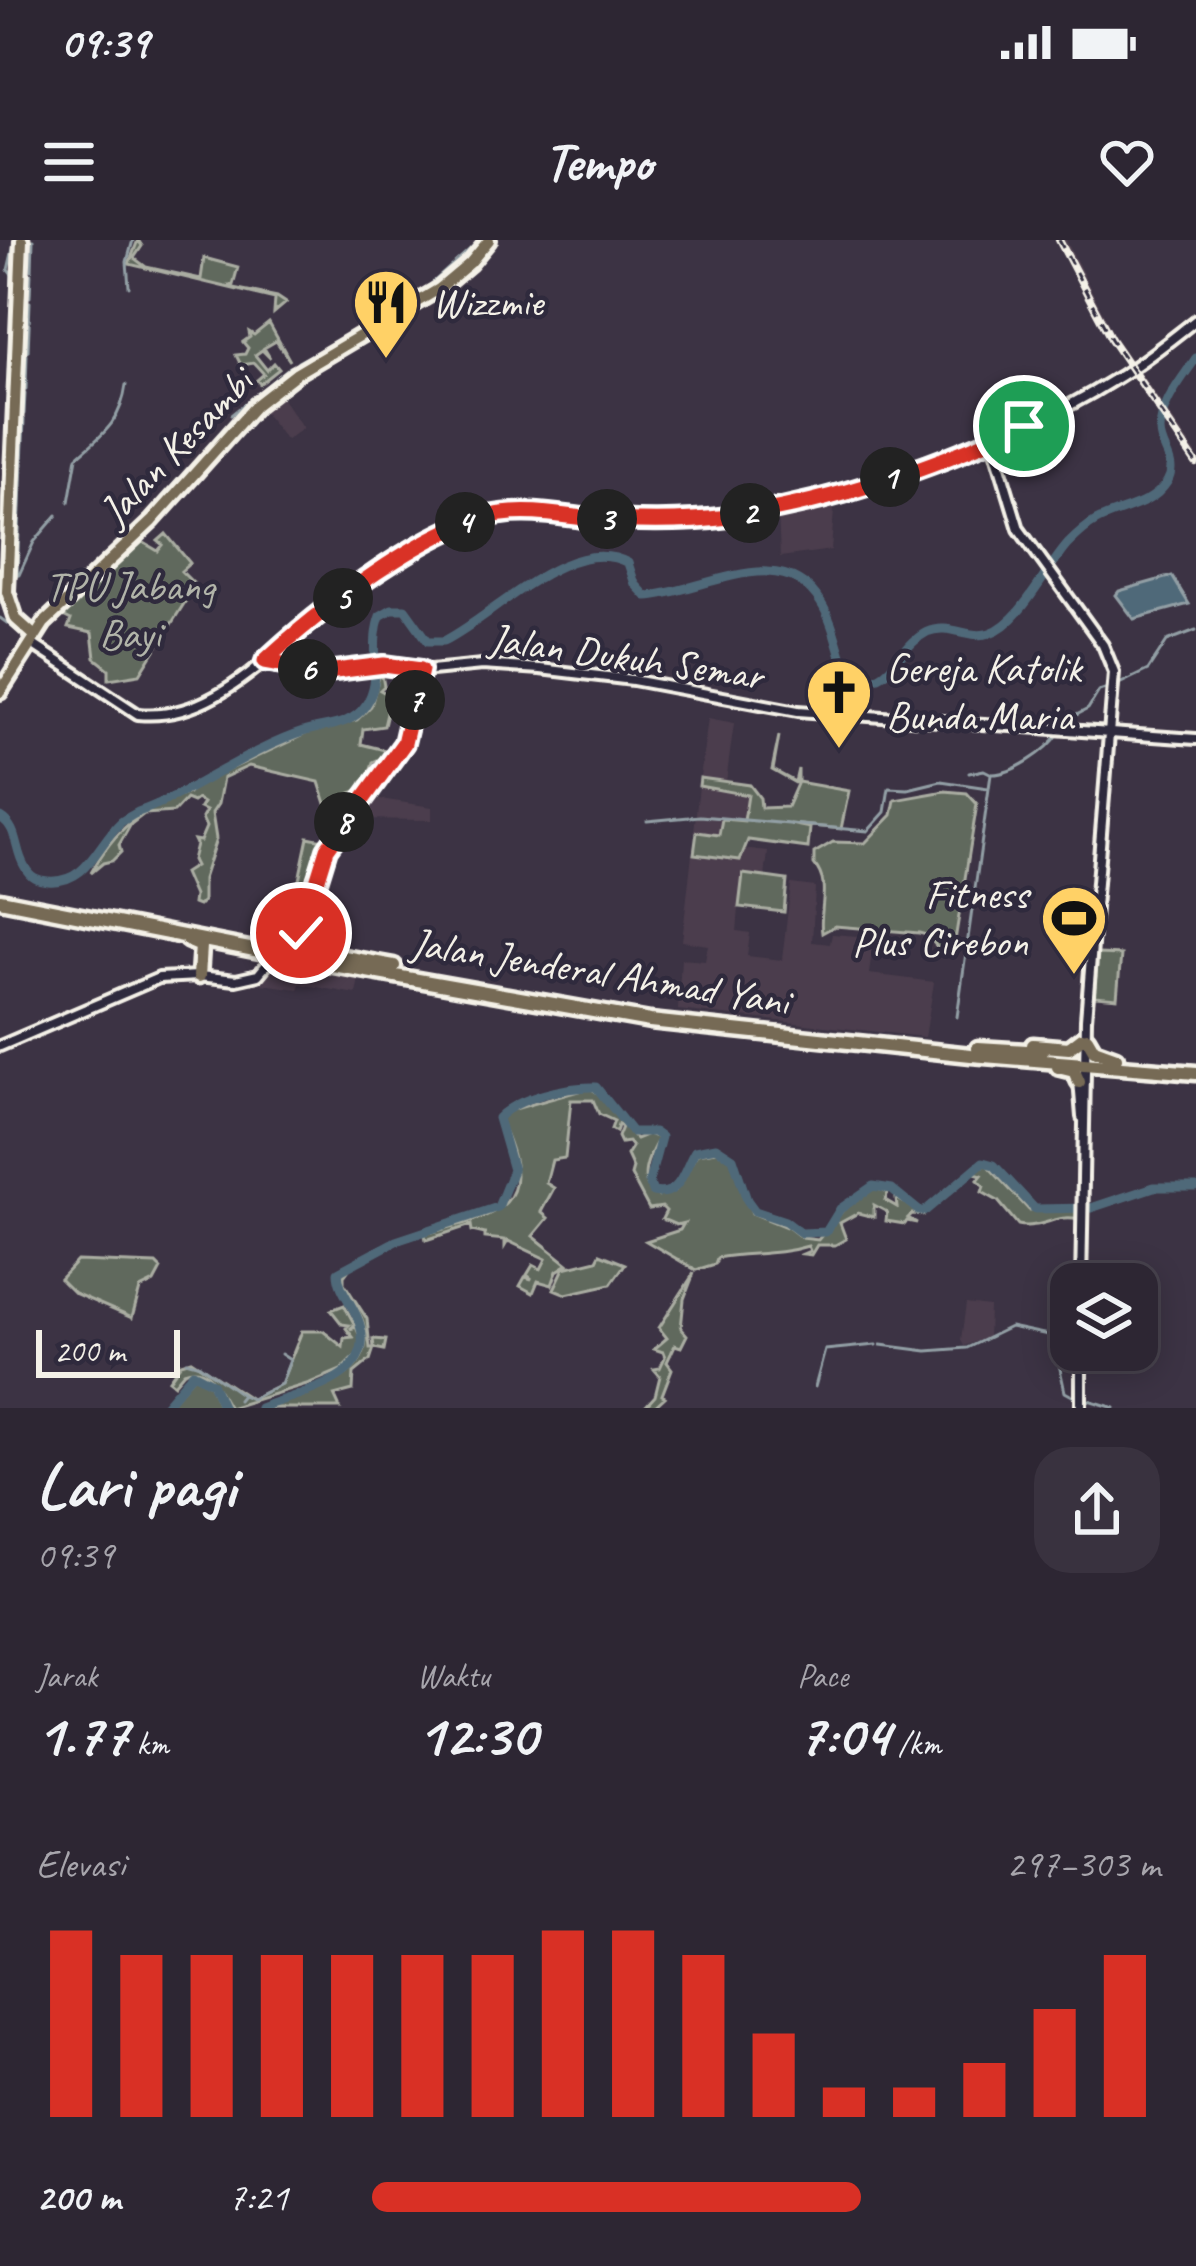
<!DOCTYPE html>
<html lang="id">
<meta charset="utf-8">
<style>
body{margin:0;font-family:Caveat,sans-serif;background:#39323f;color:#f1f3f6;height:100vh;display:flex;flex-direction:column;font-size:45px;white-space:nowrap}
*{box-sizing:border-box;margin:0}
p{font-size:39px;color:#a7a5ac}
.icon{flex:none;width:66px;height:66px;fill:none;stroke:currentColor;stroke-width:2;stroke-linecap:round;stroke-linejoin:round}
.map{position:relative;height:1168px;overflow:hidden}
.side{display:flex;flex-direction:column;background:#2d2633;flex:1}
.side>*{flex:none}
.fabs{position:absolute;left:1050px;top:1023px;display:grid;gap:24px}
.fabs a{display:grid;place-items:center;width:108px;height:108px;border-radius:24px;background:#2d2633;box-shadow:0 6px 30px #0003,0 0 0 3px #48434e;font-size:60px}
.scale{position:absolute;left:36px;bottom:30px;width:144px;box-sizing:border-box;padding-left:12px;border:6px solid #f4f1e8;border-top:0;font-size:33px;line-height:42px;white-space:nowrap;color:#f4f1e8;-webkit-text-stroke:9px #2f2a3d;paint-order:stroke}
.pin{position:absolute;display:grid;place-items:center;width:102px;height:102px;color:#fff;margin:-51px;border:6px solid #fff;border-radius:50%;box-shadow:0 3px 12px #0007}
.km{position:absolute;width:60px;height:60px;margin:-30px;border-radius:50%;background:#222;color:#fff;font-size:33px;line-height:60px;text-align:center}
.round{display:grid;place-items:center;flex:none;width:126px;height:126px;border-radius:36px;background:#39323f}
.headline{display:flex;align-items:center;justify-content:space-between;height:204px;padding:0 36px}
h1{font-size:66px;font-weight:700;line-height:90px}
.figures{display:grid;grid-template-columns:repeat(3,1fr);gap:18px;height:204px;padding:12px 36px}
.figures div{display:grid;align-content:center}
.figures b{font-size:60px;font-weight:700}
.figures small{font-size:33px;font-weight:400}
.figures p{font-size:33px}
.chart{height:336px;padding:24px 36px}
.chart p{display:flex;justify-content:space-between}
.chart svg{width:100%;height:216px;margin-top:12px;stroke:#d93025;stroke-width:6}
ul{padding:0 36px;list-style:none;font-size:39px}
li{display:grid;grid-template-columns:192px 144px 1fr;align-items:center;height:90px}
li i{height:30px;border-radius:15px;background:#d93025}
.status{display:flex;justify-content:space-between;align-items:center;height:84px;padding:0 60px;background:#2d2633;direction:ltr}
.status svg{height:33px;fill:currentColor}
header{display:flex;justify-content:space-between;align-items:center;height:156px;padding:0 36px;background:#2d2633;font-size:54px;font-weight:700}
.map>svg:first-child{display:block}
.built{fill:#4c3e4d}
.green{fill:#60695d;stroke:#aaada2;stroke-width:3}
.water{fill:#506979;stroke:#929fa5;stroke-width:3}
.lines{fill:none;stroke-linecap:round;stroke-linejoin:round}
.stream{stroke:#929fa5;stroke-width:3}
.river{stroke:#506979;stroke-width:9}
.minor-casing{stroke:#f4f1e8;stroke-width:16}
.major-casing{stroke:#f4f1e8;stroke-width:20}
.highway-casing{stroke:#f4f1e8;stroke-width:21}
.minor{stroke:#2f2a3d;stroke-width:8}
.major{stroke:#766a54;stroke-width:10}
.highway{stroke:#766a54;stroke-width:12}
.rail-casing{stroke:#f4f1e8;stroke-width:8}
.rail{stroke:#2f2a3d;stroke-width:3;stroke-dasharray:9;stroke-linecap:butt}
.route-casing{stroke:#fff;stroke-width:24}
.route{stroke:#d93025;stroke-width:15}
.labels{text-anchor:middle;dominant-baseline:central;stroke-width:9;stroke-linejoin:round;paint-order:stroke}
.poi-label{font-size:42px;fill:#f4f1e8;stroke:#2f2a3d;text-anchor:start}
.street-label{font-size:42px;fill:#f4f1e8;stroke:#2f2a3d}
.park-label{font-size:42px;fill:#b1b4a9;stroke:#2f2a3d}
</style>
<div class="status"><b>09:39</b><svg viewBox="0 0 49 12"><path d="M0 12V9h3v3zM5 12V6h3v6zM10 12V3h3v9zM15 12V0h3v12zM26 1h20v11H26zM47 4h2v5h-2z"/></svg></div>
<header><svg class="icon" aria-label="menu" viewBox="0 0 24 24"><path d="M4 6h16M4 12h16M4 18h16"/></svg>Tempo<svg class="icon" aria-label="heart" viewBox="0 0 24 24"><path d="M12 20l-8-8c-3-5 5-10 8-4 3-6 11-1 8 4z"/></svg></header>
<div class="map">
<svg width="1196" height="1168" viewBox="0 0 1196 1168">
<rect width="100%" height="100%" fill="#3c3344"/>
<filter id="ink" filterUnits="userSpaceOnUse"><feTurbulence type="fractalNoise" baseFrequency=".00833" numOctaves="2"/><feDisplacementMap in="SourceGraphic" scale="24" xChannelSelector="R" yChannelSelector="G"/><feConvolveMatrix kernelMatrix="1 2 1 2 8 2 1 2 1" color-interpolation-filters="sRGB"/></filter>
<g filter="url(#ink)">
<!-- built -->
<path class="built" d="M 1056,0 L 1066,0 L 1115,97 L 1196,213 L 1196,229 L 1107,99 Z
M 278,152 L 303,188 L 286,200 L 260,167 Z
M 835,256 L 831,310 L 780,317 L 778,270 Z
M 708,478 L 734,483 L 726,542 L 700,538 Z
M 699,546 L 748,554 L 744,581 L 720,595 L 694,592 Z
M 367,557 L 432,567 L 432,580 L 353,579 Z
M 741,609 L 768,612 L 765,637 L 742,635 L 737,691 L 750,693 L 747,716 L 782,720 L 791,644 L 815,647 L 812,702 L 830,704 L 832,694 L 883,698 L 881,710 L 872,710 L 869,734 L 934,742 L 925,797 L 678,770 L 681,719 L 705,721 L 708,705 L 682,701 L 692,614 L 739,620 Z
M 281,723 L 359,738 L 356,754 L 300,744 L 298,749 L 262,744 L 268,731 Z
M 966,1064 L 989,1067 L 988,1097 L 964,1106 L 961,1100 Z"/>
<!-- green -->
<path class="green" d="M 138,0 L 142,6 L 134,18 L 146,27 L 201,39 L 204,18 L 238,27 L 233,45 L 230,45 L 233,48 L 277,57 L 286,63 L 274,73 L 275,59 L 129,24 Z
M 269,83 L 290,121 L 276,101 L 264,108 L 270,118 L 262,110 L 255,115 L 267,130 L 274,123 L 279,129 L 260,144 L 257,140 L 264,134 L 254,123 L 241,125 L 236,115 L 245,114 L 248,108 L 243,102 L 250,97 L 249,92 L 254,95 Z
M 166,294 L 190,323 L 181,331 L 196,346 L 191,354 L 184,349 L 179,357 L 185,362 L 140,434 L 109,439 L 109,429 L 95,418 L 92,393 L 68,388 L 71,380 L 61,375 L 141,301 L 158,311 L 163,305 L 158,301 Z
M 381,429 L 384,446 L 380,450 L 391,456 L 384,486 L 363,489 L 361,504 L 393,512 L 373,522 L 368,538 L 362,542 L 363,548 L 351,553 L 355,560 L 335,591 L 319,542 L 249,526 L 223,538 L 218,564 L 212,573 L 216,599 L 203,639 L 203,661 L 198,666 L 193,664 L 194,656 L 184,633 L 195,626 L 192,620 L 196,604 L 194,600 L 200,601 L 206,587 L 202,578 L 206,571 L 200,568 L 203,563 L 197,559 L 193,562 L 186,559 L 174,572 L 144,574 L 131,584 L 119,605 L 121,612 L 112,621 L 103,623 L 91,633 C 115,588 141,569 189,553 L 194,546 L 310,492 L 357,480 L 371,466 Z
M 779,496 L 773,530 L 795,542 L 798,529 L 798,542 L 849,551 L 841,589 L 790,584 L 810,588 L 808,608 L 748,600 L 740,620 L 694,614 L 697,592 L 719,595 L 722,579 L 744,581 L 748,555 L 699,546 L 700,538 L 750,545 L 760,558 L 761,568 L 787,567 L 797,544 L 772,530 Z
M 945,551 L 967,553 L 977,564 L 953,713 L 944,715 L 927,695 L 919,693 L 835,686 L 822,693 C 818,669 832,645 814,624 L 814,613 L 833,602 L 865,603 L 892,575 L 895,560 Z
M 308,597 L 328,601 L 308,636 L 294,701 L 287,697 Z
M 743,634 L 787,640 L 784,672 L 739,667 Z
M 1098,714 L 1121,715 L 1117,758 L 1094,756 Z
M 589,848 C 611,858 619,883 636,899 L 648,894 L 659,898 C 649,915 634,943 658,956 L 675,951 L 697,914 L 717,911 L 731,919 L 752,973 L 789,988 L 802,998 L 818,1000 L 849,963 L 874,948 L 888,952 L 885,960 L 897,967 L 896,958 L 925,975 L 912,974 L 908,978 L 917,983 L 907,981 L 905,984 L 886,981 L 887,972 L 874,965 L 874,977 L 858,973 L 840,983 L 846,999 L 835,1005 L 817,1005 L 811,1015 L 803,1014 L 810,1011 L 808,1006 C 776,1016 746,1012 717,1018 L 715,1024 L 696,1030 L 646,1001 L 680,990 L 684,983 L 676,985 L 662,979 L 666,971 L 662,967 L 649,969 L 631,935 L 633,928 L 627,915 L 632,907 L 628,902 L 621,903 L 618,897 L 622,887 L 618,885 L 616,892 L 611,889 L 614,881 L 599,874 L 593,860 L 571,860 L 565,918 L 552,920 L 546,943 L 554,948 L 541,972 L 548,978 L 533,996 L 568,1024 L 557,1031 L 552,1045 L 538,1041 L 533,1053 L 520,1046 L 525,1037 L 532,1039 L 527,1035 L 533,1025 L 541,1029 L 546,1019 L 508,1001 L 505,1006 L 505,1000 L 485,998 L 485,994 L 472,991 L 471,985 L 426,1000 L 425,994 C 501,975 540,966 500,881 L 504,872 Z
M 987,925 L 1029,970 L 1076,969 L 1078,979 C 1057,973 1041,990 1018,985 L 998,961 L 982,952 L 984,946 L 978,940 L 982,935 L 975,933 L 977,927 Z
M 600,1014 L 625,1024 L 611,1044 L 566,1054 L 554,1049 L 564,1028 L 597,1020 Z
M 77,1021 L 156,1024 L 161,1029 L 154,1042 L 140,1049 L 132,1078 L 74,1053 L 60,1039 Z
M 353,1024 L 344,1036 L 344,1043 L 367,1079 L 370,1108 L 374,1108 L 373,1099 L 386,1100 L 384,1110 L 374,1108 L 370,1120 L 354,1133 L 353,1150 L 334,1155 L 340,1168 L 267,1168 C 303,1152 382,1141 363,1082 C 358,1067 347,1054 340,1039 L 341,1033 Z
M 694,1033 L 684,1059 L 681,1088 L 687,1095 L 681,1107 L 675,1105 L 667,1122 L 672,1129 L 662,1155 L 665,1157 L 653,1168 L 644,1168 L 655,1156 L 660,1136 L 654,1129 L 660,1128 L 665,1117 L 663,1112 L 654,1109 L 667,1098 L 659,1088 Z
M 344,1065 L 355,1085 L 350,1089 L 356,1087 L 361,1099 L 358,1113 L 341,1130 L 310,1143 L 229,1168 C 217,1150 210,1122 184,1132 L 174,1144 L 169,1140 L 181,1123 L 191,1120 L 251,1159 L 281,1144 L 302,1091 L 323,1091 L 343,1107 L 344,1098 L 353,1097 L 346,1088 L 349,1085 L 342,1084 L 331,1070 Z
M 194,1136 L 210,1145 L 220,1168 L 166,1168 Z"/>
<!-- water -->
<path class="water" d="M 1172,336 L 1189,364 L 1134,379 L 1116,355 L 1119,351 Z"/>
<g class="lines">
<!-- stream -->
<path class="stream" d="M 32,30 L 33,0
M 129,47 L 127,22 L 133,0
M 420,54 L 480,0
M 30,57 L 31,34
M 28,112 L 30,62
M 298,122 L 397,68
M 26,149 L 27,115
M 24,174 L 25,154
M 231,175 L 290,127
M 8,197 L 12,35 L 8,30 L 15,0
M 69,262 L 77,217 C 103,194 121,182 126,145
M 3,313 L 5,273
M 19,335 L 34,302 L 57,275
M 17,336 L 24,180
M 0,337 L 2,326
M 0,378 L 25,396
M 1117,445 L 1148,430 L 1167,401 L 1196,390
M 1059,484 L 1088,469 L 1099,451 L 1108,448
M 969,533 L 984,530 L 990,533
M 647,581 L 700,576 L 868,591 L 885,572 L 889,548 L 908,549 L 941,541 L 988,548
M 957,777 L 991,534 C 1012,535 1048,511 1059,493
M 881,1105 L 927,1111 L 967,1108 L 1010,1087 L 1053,1096 L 1065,1152 L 1076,1158
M 186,1121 L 200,1125
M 201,1126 L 242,1155
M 815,1147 L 825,1110 L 876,1105
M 1085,1159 L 1115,1168
M 238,1160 L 242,1155 L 251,1159 L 281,1144 L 290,1120 L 281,1114"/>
<!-- river -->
<path class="river" d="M 0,577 C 19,588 14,610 25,627 C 30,637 37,640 48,641 C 88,644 97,604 121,582 C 122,581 136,573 138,572 C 196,551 246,510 306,491 C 327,485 351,486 365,466 C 384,439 369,405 380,376 L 392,369 L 405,369 L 428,401 L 444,401 C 496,375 571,292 628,323 L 635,344 L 646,356 C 701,353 783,299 821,363 C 834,383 838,411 847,434 C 892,455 895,408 927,392 C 949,382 970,400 990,393 C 1021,383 1046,328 1068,304 C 1076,296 1087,286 1096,281 C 1120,268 1151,267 1167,242 C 1179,222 1160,210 1160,191 C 1160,164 1182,139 1196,118
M 163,1168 L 193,1133 L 212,1143 L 223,1168
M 260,1168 C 295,1153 377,1141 360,1085 C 355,1066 338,1051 338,1032 L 396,1001 L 498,967 L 513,930 L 498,878 C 517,857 569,846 596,847 L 632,892 L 654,892 L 661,897 L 649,942 L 653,952 C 681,958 683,930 695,911 L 716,907 L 733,918 L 747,960 L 755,971 L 785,981 L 801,993 L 826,992 L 840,969 L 873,946 L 892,949 L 919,971 L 925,971 L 983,922 L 994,925 L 1035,969 L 1091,968 L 1154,947 L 1196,947"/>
<defs>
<path id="minor" d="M 992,200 L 1019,289 L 1103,405 L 1114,432 L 1086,779 L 1081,1044
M 32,404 L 138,474 C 205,481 255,428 303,390 C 353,351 409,302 470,280 C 508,267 548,275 587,278 C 620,281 654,282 687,280 C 816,273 1006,208 1115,139 C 1144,122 1170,100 1196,80
M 267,421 L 327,432 L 384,425 L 421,431 L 482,425 L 540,429 L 633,440 L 798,471 L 1196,499
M 296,709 L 314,638 L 327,609 L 404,503 L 421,431
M 0,806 L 159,738 L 199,736 L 236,740 L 258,735 L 277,712
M 1079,840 L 1082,877
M 1081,1168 L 1081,1110"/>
<path id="major" d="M 22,0 L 7,352 L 16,379 L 35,396
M 0,452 L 44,383 L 152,281 L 256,165 L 297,133 L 439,49 L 470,23 L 489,0"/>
<path id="highway" d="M 0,660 L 305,720 L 650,781 L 971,815 L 1196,833
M 187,700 L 201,706 L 199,736
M 260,702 L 394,726
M 1087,798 L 1094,810 L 1116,818
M 1033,805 L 1069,808 L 1082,798
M 978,808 L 1042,812
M 1058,827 L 1074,831 L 1079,842"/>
</defs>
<!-- minor casing -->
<use href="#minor" class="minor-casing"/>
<!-- major casing -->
<use href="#major" class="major-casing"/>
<!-- highway casing -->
<use href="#highway" class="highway-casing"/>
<!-- minor -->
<use href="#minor" class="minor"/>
<!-- major -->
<use href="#major" class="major"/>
<!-- highway -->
<use href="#highway" class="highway"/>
<defs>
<path id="rail" d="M 1059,0 L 1111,99 L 1196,223"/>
</defs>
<!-- rail casing -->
<use href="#rail" class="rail-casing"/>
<!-- rail -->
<use href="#rail" class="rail"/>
</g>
</g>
<g class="lines" filter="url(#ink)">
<defs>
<path id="route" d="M 301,693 L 327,609 L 404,503 L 421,430 L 384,425 L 327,432 L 265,421 C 315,373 434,281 502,274 C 530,270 556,275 583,278 C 631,282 681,283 729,277 C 830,264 931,227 1024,186"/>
</defs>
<!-- route casing -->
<use href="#route" class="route-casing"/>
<!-- route -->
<use href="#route" class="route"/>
</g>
<!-- icons -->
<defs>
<symbol id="restaurant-pin" viewBox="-11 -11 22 30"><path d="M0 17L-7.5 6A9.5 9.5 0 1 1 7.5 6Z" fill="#ffd166" stroke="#2f2a3d"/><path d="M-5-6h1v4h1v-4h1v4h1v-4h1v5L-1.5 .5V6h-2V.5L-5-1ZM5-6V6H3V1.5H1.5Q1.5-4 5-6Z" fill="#111"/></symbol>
<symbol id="church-pin" viewBox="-11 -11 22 30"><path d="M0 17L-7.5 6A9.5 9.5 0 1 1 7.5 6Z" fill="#ffd166" stroke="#2f2a3d"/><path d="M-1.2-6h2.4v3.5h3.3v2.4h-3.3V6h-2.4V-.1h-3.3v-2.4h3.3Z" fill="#111"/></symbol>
<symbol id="stadium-pin" viewBox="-11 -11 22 30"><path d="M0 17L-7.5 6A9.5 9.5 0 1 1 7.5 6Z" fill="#ffd166" stroke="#2f2a3d"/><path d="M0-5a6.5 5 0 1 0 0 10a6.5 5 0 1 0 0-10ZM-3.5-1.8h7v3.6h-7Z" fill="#111"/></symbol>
</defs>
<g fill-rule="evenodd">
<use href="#restaurant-pin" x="348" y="24" width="76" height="104"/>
<use href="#church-pin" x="801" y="414" width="76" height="104"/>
<use href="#stadium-pin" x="1036" y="640" width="76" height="104"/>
</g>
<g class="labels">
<!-- poi labels -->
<g class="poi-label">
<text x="432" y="62">Wizzmie</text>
<text x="886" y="428">Gereja Katolik<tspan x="886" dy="48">Bunda Maria</tspan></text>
<text x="1028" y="654" text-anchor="end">Fitness<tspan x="1028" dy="48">Plus Cirebon</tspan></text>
</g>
<!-- street labels -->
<g class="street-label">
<text transform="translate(176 207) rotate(-46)">Jalan Kesambi</text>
<text transform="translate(626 417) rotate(8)">Jalan Dukuh Semar</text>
<text transform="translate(600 732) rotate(9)">Jalan Jenderal Ahmad Yani</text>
</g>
<!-- park labels -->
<g class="park-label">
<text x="130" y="346">TPU Jabang<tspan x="130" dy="48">Bayi</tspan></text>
</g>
</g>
</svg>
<div class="fabs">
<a><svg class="icon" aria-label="layers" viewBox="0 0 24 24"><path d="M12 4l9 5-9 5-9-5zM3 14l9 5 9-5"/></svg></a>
</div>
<div class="scale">200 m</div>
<div class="pin" style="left:1024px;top:186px;background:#1e9e55"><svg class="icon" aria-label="arrive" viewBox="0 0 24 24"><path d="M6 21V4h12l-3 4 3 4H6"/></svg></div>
<div class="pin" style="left:301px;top:693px;background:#d93025"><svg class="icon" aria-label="check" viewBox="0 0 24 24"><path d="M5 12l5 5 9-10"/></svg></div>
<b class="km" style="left:890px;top:237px">1</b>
<b class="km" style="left:750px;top:273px">2</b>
<b class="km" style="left:607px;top:279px">3</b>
<b class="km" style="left:465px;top:282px">4</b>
<b class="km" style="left:343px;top:358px">5</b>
<b class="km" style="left:308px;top:429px">6</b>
<b class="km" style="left:415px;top:460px">7</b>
<b class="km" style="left:344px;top:582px">8</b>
</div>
<section class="side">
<div class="headline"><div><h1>Lari pagi</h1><p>09:39</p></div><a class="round"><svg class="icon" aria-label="share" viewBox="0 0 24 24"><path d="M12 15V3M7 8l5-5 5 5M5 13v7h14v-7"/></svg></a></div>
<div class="figures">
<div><p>Jarak</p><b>1.77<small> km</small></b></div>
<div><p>Waktu</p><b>12:30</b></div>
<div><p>Pace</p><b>7:04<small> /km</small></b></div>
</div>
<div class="chart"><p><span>Elevasi</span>297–303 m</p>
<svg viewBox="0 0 160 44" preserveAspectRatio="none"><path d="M5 44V6M15 44V11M25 44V11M35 44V11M45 44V11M55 44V11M65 44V11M75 44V6M85 44V6M95 44V11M105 44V27M115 44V38M125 44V38M135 44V33M145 44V22M155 44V11"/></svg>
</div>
<ul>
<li><b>200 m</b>7:21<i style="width:62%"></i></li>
</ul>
</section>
